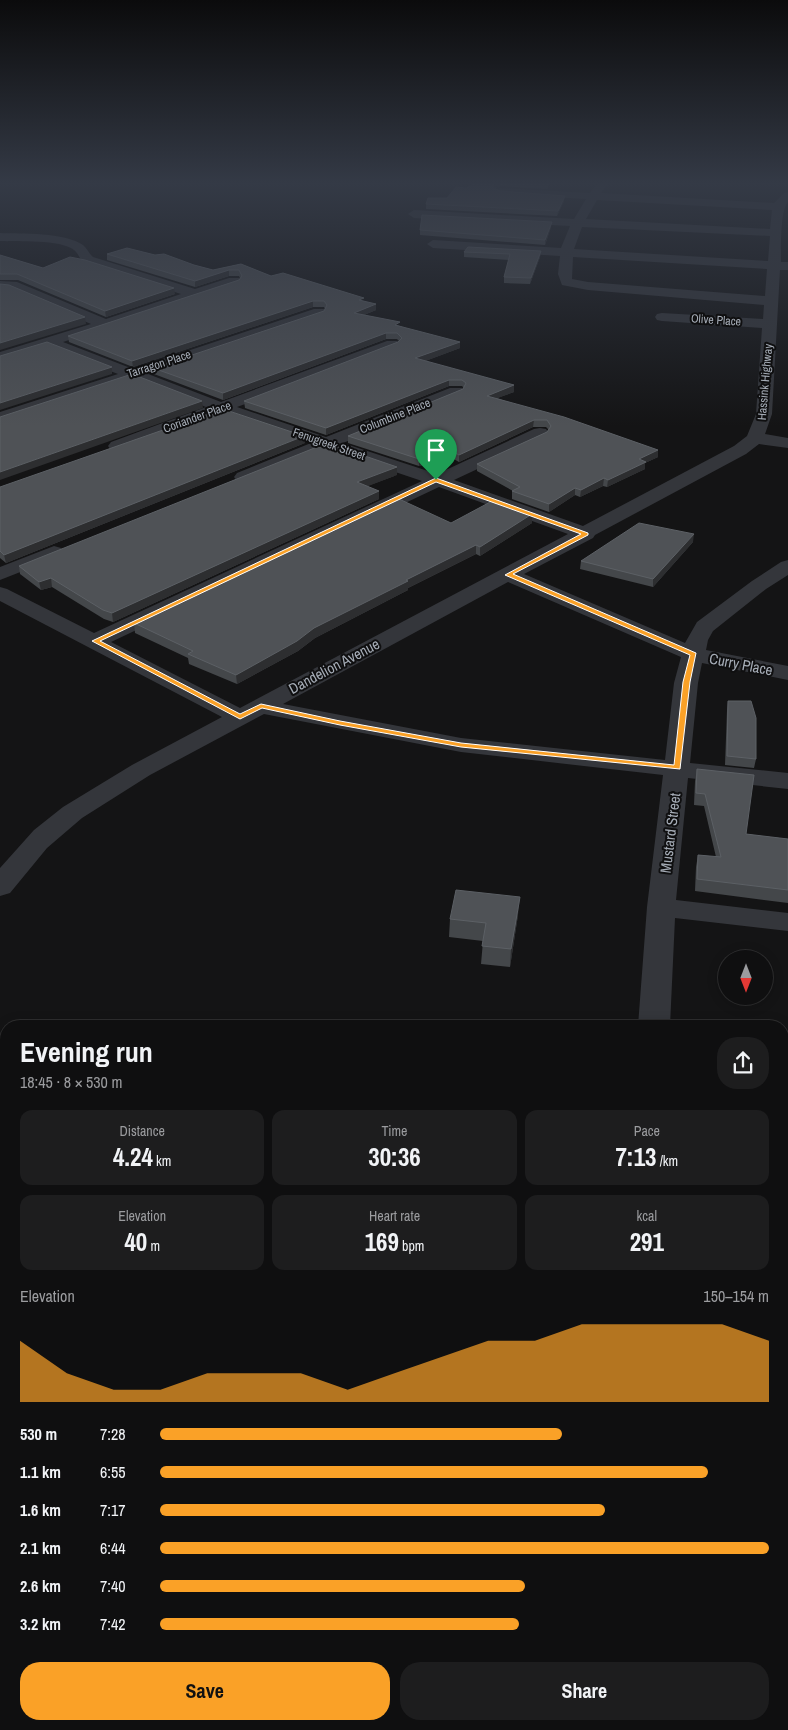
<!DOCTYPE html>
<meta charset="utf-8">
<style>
body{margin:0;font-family:"Archivo Narrow",sans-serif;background:#1d1d1e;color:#f1f3f6;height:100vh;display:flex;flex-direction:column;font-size:19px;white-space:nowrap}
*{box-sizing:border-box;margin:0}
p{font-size:16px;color:#9b9c9f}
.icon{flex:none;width:28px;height:28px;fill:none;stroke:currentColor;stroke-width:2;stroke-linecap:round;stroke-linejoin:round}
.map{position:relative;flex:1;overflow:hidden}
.side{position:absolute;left:0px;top:1020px;width:789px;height:710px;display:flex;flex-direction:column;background:#0f0f10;border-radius:20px 20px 0 0;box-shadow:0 2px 12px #0003,0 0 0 1px #2f2f30}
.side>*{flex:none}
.needle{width:32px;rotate:180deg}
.tools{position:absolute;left:718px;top:950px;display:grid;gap:10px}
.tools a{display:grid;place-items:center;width:55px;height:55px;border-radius:50%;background:#0f0f10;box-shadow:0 2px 12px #0003,0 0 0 1px #2f2f30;font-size:25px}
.pin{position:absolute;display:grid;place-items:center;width:42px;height:42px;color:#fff;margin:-51px -21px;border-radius:50% 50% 50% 0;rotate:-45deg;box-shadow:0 0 5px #0007}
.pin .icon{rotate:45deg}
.round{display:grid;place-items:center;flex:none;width:52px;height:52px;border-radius:20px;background:#1d1d1e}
.summary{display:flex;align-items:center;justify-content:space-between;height:85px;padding:0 20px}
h1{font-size:28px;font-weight:800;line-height:38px}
.figures{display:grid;grid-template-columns:repeat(3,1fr);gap:8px;height:85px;padding:5px 20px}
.figures div{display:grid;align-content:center;border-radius:12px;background:#1d1d1e;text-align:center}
.figures b{font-size:25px;font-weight:800}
.figures small{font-size:14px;font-weight:400}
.figures p{font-size:14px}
.chart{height:140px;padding:10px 20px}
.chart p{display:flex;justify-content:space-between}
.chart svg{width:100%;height:90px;margin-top:5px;fill:#faa127;opacity:.7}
.cta{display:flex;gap:10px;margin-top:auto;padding:10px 20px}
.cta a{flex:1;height:58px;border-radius:20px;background:#faa127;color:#111;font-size:20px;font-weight:800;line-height:58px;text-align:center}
.cta a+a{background:#1d1d1e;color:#f1f3f6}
ul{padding:0 20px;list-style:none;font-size:16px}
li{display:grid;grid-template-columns:80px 60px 1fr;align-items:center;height:38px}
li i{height:12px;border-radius:6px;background:#faa127}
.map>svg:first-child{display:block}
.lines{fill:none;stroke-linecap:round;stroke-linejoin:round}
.minor{fill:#34363b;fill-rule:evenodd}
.wall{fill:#44474a}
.shaded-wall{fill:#2d2e30}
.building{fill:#4f5256;stroke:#5c6065}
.route{fill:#faa127;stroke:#fff;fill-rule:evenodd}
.labels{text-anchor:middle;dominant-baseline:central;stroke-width:4;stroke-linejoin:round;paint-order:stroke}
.far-street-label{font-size:12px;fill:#a5acb6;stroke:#0f0f10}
.street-label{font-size:15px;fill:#a5acb6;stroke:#0f0f10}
</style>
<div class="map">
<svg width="788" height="1730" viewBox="0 0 788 1730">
<rect width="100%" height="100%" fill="#141415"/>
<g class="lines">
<!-- minor -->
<path class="minor" d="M 597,183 L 609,183 L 601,193 L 774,203 L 784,193 L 788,192 L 788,202 C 780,210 781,248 781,262 L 788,262 L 788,270 L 780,270 L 772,414 L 765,434 L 788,438 L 788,448 L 759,444 L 746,454 L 595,535 L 593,538 L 524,574 L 685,643 L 697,622 L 752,581 L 781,562 L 788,560 L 788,575 L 766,589 L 713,631 L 708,640 L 706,650 L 788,666 L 788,680 L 702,663 L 698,683 L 690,763 L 788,773 L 788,789 L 688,778 L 676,900 L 788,913 L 788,931 L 675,918 L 670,1026 L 638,1026 L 647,907 L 663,775 L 461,752 L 264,714 L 150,775 L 82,818 L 47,848 L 10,893 L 0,896 L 0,868 L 34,830 L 63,807 L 132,765 L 222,717 L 0,601 L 0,587 L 7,589 L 94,633 L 422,481 L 327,449 L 249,481 L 243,482 L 237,481 L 234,477 L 237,473 L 311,443 L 221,413 L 123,450 L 117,451 L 111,450 L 108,446 L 111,442 L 206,407 L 133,379 L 0,423 L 0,412 L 118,374 L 48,347 L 0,362 L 0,352 L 91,324 L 10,289 L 0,289 L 0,281 L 17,282 L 106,319 L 181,294 L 83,263 C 80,259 78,253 74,250 C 60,239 18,242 0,241 L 0,233 C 22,234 64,232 83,245 C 87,248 89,254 93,257 L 195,289 L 229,278 L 239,278 L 241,281 L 239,284 L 63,342 L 133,369 L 314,309 L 324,309 L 326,312 L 324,315 L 148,374 L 221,402 L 387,341 L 397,341 L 400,344 L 397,347 L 237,407 L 326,437 L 450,388 L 462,388 L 464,391 L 462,394 L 343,443 L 437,474 L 534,429 L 540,428 L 546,429 L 549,433 L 546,437 L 454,480 L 583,526 L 734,446 L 747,436 L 756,414 L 762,328 L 662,321 L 657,320 L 655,317 L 657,314 L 662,313 L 763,319 L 764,305 L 588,290 L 562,285 L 558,274 L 560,256 L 433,248 L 427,244 L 433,240 L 561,248 L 570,226 L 414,218 L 408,214 L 414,210 L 574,219 L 586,199 L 500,194 L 494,191 L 500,188 L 590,193 ZM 597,200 L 772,210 L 770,229 L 586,219 ZM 582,227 L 770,236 L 768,261 L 574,249 ZM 573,257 L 767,269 L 765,296 L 588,282 L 572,279 ZM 439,487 L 568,534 L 240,708 L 111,642 ZM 508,582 L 681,657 L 674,683 L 665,760 L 461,738 L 283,704 Z
M 54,546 L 61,548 L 64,552 L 61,556 L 0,580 L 0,567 Z
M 782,1088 L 788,1089 L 788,1113 L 782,1112 Z"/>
</g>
<!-- wall -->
<path class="wall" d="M 475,183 L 550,183 L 547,189 L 500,186 L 495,188 L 500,191 L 564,201 L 557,216 L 426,209 L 426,204 L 447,198 Z
M 551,227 L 545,245 L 420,235 L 420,230 Z
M 541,251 L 540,257 L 530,284 L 504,283 L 504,277 L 509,260 L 464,257 L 464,252 Z
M 107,254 L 194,265 L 213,270 L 241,264 L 271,276 L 364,301 L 376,310 L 364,315 L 400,326 L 460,348 L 425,361 L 514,385 L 514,392 L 497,398 L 658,457 L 645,463 L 645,469 L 607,487 L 603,486 L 580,497 L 575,495 L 549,512 L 512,499 L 512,491 L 513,491 L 477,471 L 477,464 L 547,432 L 549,430 L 546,427 L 533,427 L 459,462 L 452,458 L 433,466 L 426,464 L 419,466 L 348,443 L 348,436 L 463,389 L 464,388 L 462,386 L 449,386 L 326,435 L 245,408 L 244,401 L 398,342 L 399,341 L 397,339 L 386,339 L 223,400 L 154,374 L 153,368 L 324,311 L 325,309 L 324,307 L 313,307 L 133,367 L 69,342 L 68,336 L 239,280 L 240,278 L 239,276 L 229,276 L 195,287 L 107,260 Z
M 0,255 L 43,268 L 175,294 L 106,317 L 18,280 L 0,280 Z
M 305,443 L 6,563 L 0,558 L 0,487 Z
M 397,475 L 367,486 L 379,499 L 113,622 L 104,619 L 52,587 L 41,590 L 20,574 L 19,566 Z
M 451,523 L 532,523 L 480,556 L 476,554 L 408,588 L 408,590 L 315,638 L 298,651 L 237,684 L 189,664 L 188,658 L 135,633 L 134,623 Z
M 693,542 L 653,587 L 580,569 L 581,561 Z
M 728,701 L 756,759 L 754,768 L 725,765 L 727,710 Z
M 697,769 L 746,834 L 788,839 L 788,903 L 695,891 L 696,867 L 698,855 L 716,857 L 704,806 L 694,805 L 695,781 Z
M 518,915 L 510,967 L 481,964 L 483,941 L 449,937 L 450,919 Z"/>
<!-- shaded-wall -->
<path class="shaded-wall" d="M 495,183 L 500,183 L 500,186 L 493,189 L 493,184 Z
M 565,196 L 564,201 L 557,216 L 558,211 Z
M 552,222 L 551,227 L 545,245 L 545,240 Z
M 541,251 L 540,257 L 530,284 L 531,278 Z
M 229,270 L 229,276 L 195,287 L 195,281 Z
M 174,288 L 175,294 L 106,317 L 105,311 Z
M 313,301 L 313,307 L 133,367 L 132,361 Z
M 376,304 L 376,310 L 354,319 L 354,313 Z
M 85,317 L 86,324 L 0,350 L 0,343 Z
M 386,333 L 386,339 L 223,400 L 223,393 Z
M 460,342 L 460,348 L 415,365 L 415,358 Z
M 112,367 L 112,374 L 0,410 L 0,403 Z
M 449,380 L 449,386 L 326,435 L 326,428 Z
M 514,385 L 514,392 L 487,402 L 487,396 Z
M 202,401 L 203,408 L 0,480 L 0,472 Z
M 534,420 L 533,427 L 459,462 L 459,455 Z
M 304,436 L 305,443 L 6,563 L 4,555 Z
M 658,450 L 658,457 L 645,463 L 645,469 L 607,487 L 608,480 L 639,459 Z
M 452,451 L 452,458 L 433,466 L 433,459 Z
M 426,457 L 426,464 L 419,466 L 419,459 Z
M 397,467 L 397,475 L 358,490 L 357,482 Z
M 604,478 L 603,486 L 580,497 L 581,490 Z
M 575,488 L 575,495 L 549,512 L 549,504 Z
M 379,491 L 379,499 L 113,622 L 112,613 Z
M 532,514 L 532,523 L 480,556 L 480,547 Z
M 694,534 L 693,542 L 653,587 L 653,579 Z
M 476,545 L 476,554 L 408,588 L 408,590 L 315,638 L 298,651 L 237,684 L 236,675 L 314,628 L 406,580 Z
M 51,578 L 52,587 L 41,590 L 39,582 Z
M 520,897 L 518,915 L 510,967 L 511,949 Z"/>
<!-- building -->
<path class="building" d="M 475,183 L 495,183 L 493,184 L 493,188 L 500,191 L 565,196 L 558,211 L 426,204 L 428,198 L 447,198 L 456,187 L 467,188 Z
M 422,215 L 552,222 L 545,240 L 420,230 Z
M 468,247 L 541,251 L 531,278 L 504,277 L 510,254 L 464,252 Z
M 127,248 L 155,255 L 164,254 L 194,265 L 213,270 L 241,264 L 271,276 L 283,273 L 364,298 L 359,300 L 376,304 L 354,313 L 400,322 L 395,325 L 460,342 L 415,358 L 514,385 L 487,396 L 564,417 L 658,450 L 639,459 L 646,462 L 608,480 L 604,478 L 581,490 L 575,488 L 549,504 L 512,491 L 520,487 L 477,464 L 547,432 L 551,426 L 547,420 L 534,420 L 459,455 L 452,451 L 433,459 L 426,457 L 419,459 L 348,436 L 463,389 L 466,383 L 462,380 L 449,380 L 326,428 L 244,401 L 398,342 L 402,338 L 397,333 L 386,333 L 223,393 L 153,368 L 324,311 L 327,305 L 324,301 L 313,301 L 132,361 L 68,336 L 239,280 L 242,276 L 239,270 L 229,270 L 195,281 L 107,254 Z
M 0,255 L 43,268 L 70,257 L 85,260 L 174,288 L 105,311 L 17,274 L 0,274 Z
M 0,284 L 9,285 L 85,317 L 0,343 Z
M 47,342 L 112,367 L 0,403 L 0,356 Z
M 132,374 L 202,401 L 0,472 L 0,417 Z
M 223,409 L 304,436 L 4,555 L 0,551 L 0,487 Z
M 327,443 L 397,467 L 357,482 L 379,491 L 112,613 L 103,610 L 51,578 L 39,582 L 19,566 Z
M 399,499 L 451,523 L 494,500 L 532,514 L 480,547 L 476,545 L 406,580 L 408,581 L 314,628 L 297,641 L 236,675 L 188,654 L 193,651 L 134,623 Z
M 639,523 L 694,534 L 653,579 L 581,561 Z
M 728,701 L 751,701 L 756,718 L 756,759 L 727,756 Z
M 697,769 L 754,775 L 746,834 L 788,839 L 788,890 L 697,879 L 698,855 L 721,857 L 705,794 L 696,793 Z
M 456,890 L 520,897 L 511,949 L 482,946 L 486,923 L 450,919 Z"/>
<!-- sky -->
<linearGradient id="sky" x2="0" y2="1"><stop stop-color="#0b0b0c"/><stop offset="0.43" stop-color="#343a46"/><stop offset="1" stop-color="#343a46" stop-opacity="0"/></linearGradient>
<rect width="788" height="426" fill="url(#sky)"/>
<!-- route -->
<path class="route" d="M 436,478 L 588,533 L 588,535 L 513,574 L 696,653 L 690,682 L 680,769 L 461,747 L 340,725 L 262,708 L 240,719 L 92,641 ZM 436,482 L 581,534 L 505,575 L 690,655 L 683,682 L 674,765 L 461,743 L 340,721 L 261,704 L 240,714 L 100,641 Z"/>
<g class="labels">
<!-- far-street labels -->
<g class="far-street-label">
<text transform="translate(716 320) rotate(4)">Olive Place</text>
<text transform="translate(159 364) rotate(-18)">Tarragon Place</text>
<text transform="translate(765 382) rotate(-85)">Hassink Highway</text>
<text transform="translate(395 416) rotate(-22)">Columbine Place</text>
<text transform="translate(197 417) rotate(-20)">Coriander Place</text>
<text transform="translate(329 444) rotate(19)">Fenugreek Street</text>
</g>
<!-- street labels -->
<g class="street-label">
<text transform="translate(741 664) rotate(11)">Curry Place</text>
<text transform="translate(334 666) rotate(-28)">Dandelion Avenue</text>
<text transform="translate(670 833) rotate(-83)">Mustard Street</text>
</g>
</g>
</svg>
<div class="tools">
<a><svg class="needle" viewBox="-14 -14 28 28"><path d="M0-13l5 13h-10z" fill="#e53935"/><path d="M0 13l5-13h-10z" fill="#9b9c9f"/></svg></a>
</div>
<div class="pin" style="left:436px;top:480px;background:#1e9e55"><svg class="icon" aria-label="arrive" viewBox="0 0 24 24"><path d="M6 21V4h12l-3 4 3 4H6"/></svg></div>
<section class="side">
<div class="summary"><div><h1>Evening run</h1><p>18:45 · 8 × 530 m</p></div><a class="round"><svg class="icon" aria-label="share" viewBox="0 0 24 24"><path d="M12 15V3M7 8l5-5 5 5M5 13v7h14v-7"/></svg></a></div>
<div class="figures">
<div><p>Distance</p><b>4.24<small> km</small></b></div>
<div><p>Time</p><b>30:36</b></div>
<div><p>Pace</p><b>7:13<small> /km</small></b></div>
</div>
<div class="figures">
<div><p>Elevation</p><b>40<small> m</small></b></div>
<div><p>Heart rate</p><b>169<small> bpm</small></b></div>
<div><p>kcal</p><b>291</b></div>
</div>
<div class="chart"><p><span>Elevation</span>150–154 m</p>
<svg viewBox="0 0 160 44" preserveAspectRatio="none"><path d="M0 44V14L10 30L20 38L30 38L40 30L50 30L60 30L70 38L80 30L90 22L100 14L110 14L120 6L130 6L140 6L150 6L160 14V44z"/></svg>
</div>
<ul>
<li><b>530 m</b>7:28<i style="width:66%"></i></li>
<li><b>1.1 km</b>6:55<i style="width:90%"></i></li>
<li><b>1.6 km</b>7:17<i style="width:73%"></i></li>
<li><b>2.1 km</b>6:44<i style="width:100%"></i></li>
<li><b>2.6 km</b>7:40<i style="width:60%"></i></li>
<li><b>3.2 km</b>7:42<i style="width:59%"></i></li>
</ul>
<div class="cta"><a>Save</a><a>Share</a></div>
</section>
</div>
